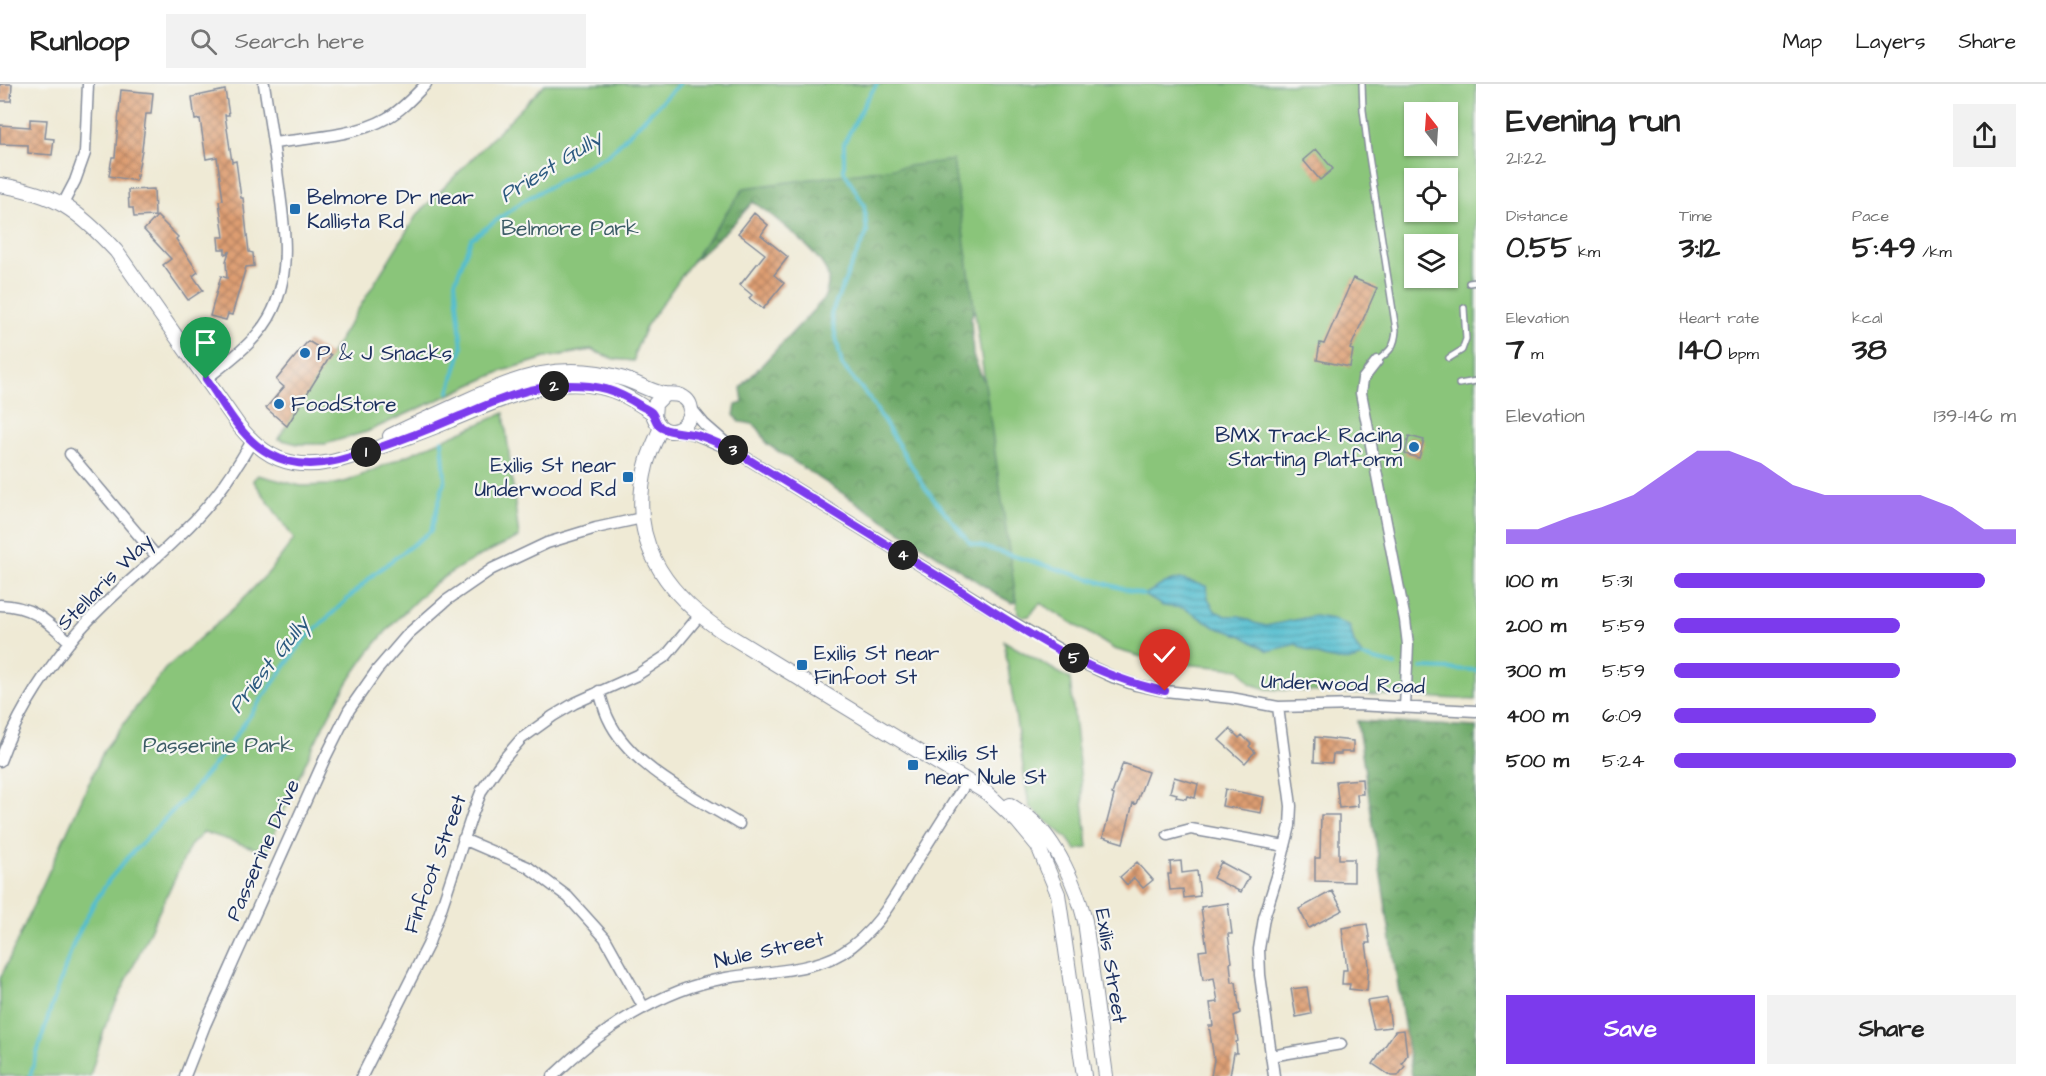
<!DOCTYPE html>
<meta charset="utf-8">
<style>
body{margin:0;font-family:"Architects Daughter",sans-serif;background:#f2f2f2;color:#222;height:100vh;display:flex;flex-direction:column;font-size:22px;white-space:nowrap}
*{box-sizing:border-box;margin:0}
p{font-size:20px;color:#767676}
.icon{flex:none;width:33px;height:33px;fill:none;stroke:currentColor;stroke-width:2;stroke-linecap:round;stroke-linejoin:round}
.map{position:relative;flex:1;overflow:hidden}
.panel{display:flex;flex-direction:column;background:#fff;width:570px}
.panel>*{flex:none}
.needle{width:39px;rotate:343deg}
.controls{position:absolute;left:1404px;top:18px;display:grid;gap:12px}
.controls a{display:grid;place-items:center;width:54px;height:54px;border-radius:0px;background:#fff;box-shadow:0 2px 4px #0004;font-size:30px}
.pin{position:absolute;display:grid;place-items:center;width:51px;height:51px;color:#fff;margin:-62px -26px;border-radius:50% 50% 50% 0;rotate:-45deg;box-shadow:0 0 6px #0007}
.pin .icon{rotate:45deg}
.km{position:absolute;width:30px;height:30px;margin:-15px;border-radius:50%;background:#222;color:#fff;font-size:16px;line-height:30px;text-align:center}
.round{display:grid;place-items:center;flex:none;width:63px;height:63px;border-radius:0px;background:#f2f2f2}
.summary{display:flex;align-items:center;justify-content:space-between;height:102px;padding:0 30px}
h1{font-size:33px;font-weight:800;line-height:45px}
.metrics{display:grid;grid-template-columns:repeat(3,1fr);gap:9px;height:102px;padding:6px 30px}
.metrics div{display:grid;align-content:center}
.metrics b{font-size:30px;font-weight:800}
.metrics small{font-size:16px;font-weight:400}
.metrics p{font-size:16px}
.chart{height:168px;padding:12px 30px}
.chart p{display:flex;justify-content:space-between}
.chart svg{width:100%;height:108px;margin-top:6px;fill:#7c3aed;opacity:.7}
.button{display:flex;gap:12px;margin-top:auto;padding:12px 30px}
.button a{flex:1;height:69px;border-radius:0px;background:#7c3aed;color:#fff;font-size:24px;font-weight:800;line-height:69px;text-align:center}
.button a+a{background:#f2f2f2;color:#222}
ul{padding:0 30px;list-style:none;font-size:20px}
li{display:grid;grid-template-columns:96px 72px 1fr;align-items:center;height:45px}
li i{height:15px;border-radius:8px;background:#7c3aed}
header{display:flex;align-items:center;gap:36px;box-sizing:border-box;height:84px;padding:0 30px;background:#fff;border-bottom:2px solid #e0e0e0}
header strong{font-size:28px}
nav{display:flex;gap:33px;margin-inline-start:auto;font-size:21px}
.search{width:420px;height:54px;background:#f2f2f2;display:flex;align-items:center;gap:15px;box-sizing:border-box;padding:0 21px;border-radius:0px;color:#767676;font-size:22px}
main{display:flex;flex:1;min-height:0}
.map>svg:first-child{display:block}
.forest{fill:url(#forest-crowns);stroke:#456c64;stroke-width:1.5}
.green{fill:#8ac57a;stroke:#527a6c;stroke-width:1.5;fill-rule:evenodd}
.water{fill:url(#water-rules);stroke:#387696;stroke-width:1.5}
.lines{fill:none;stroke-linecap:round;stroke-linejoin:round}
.stream{stroke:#54becf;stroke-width:4}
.building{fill:url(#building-cross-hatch)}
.service-casing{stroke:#858c9a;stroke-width:8}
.minor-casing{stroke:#858c9a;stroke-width:13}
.tertiary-casing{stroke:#858c9a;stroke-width:16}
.service{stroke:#fff;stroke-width:5}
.minor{stroke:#fff;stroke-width:10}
.tertiary{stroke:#fff;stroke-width:14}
.route-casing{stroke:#fff;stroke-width:12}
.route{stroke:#7c3aed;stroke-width:8}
.poi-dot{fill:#1f6fb2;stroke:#f6f6f2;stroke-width:2}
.labels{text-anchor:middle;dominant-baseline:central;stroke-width:4.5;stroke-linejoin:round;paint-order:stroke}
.poi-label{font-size:21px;fill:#1b2f5e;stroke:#f6f6f2;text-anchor:start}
.park-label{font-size:21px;fill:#3c5c66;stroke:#f6f6f2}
.street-label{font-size:21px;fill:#1b2f5e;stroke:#f6f6f2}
.water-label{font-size:22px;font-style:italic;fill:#2c5a80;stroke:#f6f6f2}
</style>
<header>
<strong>Runloop</strong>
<div class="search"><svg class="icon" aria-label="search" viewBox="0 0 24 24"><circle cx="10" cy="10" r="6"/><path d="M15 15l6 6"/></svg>Search here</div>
<nav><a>Map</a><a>Layers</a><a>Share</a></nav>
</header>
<main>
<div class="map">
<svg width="1476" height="992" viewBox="0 0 1476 992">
<defs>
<pattern id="forest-crowns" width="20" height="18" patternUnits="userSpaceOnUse" patternTransform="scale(1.5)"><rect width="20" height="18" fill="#6faa6a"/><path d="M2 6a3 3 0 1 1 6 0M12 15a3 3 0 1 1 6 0" fill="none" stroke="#5a8b5a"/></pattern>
<pattern id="water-rules" width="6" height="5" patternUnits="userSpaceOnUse" patternTransform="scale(1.5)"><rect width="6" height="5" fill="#54becf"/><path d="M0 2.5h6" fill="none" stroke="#459bab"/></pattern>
<pattern id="building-cross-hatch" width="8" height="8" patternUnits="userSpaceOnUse" patternTransform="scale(1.5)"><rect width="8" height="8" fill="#dd9d71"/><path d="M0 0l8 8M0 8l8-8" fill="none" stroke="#b28060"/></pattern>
</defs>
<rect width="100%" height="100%" fill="#f6f6f2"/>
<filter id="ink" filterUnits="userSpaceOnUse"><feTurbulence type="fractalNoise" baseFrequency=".0167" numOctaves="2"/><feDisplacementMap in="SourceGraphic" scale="12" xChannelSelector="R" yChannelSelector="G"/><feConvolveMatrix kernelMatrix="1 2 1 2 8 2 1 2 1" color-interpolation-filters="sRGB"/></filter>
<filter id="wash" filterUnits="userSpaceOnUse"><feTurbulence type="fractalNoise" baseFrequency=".008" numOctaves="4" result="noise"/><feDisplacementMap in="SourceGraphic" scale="24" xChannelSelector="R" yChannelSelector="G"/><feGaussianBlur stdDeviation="1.35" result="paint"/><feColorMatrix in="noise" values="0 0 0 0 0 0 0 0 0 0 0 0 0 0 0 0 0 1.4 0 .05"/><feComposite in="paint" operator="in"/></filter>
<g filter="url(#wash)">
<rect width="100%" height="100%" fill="#efead5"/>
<!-- forest -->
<path class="forest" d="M 600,0 L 955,0 L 982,204 L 971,234 L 973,272 L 983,295 L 1004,310 L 1032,513 L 1012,519 L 1001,513 L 767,360 C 759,344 758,339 739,338 L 734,331 L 736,321 L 743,319 L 741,304 L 744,300 L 823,216 C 827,208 830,199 827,189 C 820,169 772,130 753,118 L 733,140 L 680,189 L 646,242 L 635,268 L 634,277 L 614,275 L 591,266 L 545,274 L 502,287 L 366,348 L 377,320 Z
M 1357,637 L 1476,643 L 1476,992 L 1412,992 Z"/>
<!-- green -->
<path class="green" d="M 545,0 L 1476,0 L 1476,616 L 1266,605 L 1251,600 L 1240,585 L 1159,578 L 1114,565 L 1040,519 L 1029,532 L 1023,533 L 1018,529 L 953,76 L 744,104 L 646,242 L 635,268 L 634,277 L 614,275 L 591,265 L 545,274 L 502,287 L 366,348 L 325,360 L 298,360 L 278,355 L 416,132 ZM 1414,28 L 1448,28 L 1448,62 L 1414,62 ZM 1414,94 L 1448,94 L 1448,128 L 1414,128 ZM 1414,160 L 1448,160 L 1448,194 L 1414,194 Z
M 504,329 L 519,453 C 491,466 457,482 432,502 C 411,520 379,553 363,576 C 321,634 295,704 266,768 L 204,748 L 190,762 L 106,940 L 90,992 L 0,992 L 0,895 L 104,666 L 165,585 L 235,523 L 269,488 L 294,455 L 253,396 L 258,391 L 301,402 L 330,401 L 348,397 Z
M 1004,557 L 1070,595 L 1088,764 L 1076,766 L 1067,754 L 1029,722 Z"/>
<!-- water -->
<path class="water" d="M 1180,495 L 1206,502 L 1208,514 L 1215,527 L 1226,532 L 1240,532 L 1254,539 L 1266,542 L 1314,532 L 1333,535 L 1350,543 L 1354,559 L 1363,573 C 1342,582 1315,572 1296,560 L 1268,567 L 1240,551 L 1215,543 L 1184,524 L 1163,522 L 1144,511 L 1165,499 Z"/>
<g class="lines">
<!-- stream -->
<path class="stream" d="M 877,0 L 867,15 L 844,59 L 844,87 L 864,121 L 867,149 L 851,182 L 831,230 L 842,281 L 870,315 L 926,405 L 970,459 L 1144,511
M 449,308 L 462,264 L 455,198 L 471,155 L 523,117 L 609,70 L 679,0
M 1363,573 L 1395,581
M 1422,584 L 1476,586
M 30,992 L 50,927 L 74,858 L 93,821 L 109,796 L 129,772 L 191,708 L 222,671 L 303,557 L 374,490 L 431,447 L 445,395 L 442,356"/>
</g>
<g id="blocks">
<!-- building -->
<path class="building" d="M 0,0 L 12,0 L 11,17 L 0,17 Z
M 121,6 L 153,9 L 151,30 L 146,30 L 142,66 L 136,97 L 109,92 L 112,73 L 115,73 Z
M 225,6 L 229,31 L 225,31 L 232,78 L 236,77 L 241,114 L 243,114 L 249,168 L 253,169 L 254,182 L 246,183 L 232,231 L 228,230 L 226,236 L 210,232 L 221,192 L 227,194 L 226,177 L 229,168 L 225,170 L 225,165 L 219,165 L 218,153 L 224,153 L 219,117 L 223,116 L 217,73 L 206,75 L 200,35 L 195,36 L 192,13 Z
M 30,35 L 47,36 L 45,54 L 54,55 L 52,71 L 28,69 L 28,61 L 0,60 L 0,41 L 30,43 Z
M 1316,65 L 1333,85 L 1320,96 L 1303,76 Z
M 154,105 L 155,132 L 134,133 L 133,124 L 129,124 L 128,106 Z
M 754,129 L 768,141 L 761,151 L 788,173 L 774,191 L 784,199 L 763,225 L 749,214 L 752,211 L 740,201 L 765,170 L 738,149 Z
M 157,132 L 178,153 L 176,155 L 198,188 L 193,192 L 203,206 L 188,216 L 163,181 L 171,175 L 144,146 Z
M 1353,194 L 1377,204 L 1350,265 L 1353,266 L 1350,283 L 1317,276 L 1320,259 L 1324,260 Z
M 308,257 L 331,271 L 287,342 L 266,324 L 284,303 L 276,296 Z
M 1409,352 L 1424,356 L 1419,374 L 1405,370 Z
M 1230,645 L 1239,654 L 1242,651 L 1251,660 L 1249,662 L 1255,668 L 1245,679 L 1219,656 Z
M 1315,653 L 1353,657 L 1353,668 L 1341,668 L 1341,670 L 1333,670 L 1332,679 L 1314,678 Z
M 1123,679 L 1148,688 L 1136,720 L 1133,719 L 1123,759 L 1103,753 L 1114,711 L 1112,710 Z
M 1174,693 L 1198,700 L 1195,714 L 1187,712 L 1186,715 L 1176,713 L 1177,710 L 1170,708 Z
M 1362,695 L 1363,710 L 1357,710 L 1358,722 L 1339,724 L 1336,697 Z
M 1225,705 L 1264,713 L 1261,729 L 1222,722 Z
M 1321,731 L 1339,731 L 1339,775 L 1354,775 L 1354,798 L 1315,797 L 1315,774 L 1320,774 Z
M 1181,777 L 1182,789 L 1197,787 L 1200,812 L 1184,814 L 1183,805 L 1170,806 L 1168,790 L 1171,790 L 1170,778 Z
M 1137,778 L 1153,796 L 1143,804 L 1134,794 L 1127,801 L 1120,793 Z
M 1221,778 L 1249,793 L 1241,808 L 1213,794 Z
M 1332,807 L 1343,826 L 1309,844 L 1299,825 Z
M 1228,819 L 1232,850 L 1228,850 L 1232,878 L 1230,879 L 1232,898 L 1236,898 L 1240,929 L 1234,932 L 1238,957 L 1236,958 L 1237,969 L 1234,969 L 1230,992 L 1211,992 L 1214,976 L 1209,942 L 1213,942 L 1210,919 L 1218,918 L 1214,894 L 1203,896 L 1199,867 L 1207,866 L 1201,823 Z
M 1367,840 L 1370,859 L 1366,859 L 1369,881 L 1367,907 L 1349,905 L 1350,900 L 1342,900 L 1343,886 L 1347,886 L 1342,844 Z
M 1307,903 L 1311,930 L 1296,933 L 1291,905 Z
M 1387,914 L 1391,943 L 1374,945 L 1367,917 Z
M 1404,946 L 1407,971 L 1402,979 L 1405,982 L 1398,992 L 1391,992 L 1373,980 L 1395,947 Z"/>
</g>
</g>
<g filter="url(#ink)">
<use href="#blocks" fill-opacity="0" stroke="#858c9a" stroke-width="1.5"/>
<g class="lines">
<defs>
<path id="service" d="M 1362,0 L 1363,26 L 1368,66 L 1396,246 C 1395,263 1390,267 1377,277
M 1469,199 L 1476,198
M 1449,274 L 1462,266 L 1466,255 L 1464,224
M 1459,300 L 1476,297"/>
<path id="minor" d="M 274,59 C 309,54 356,52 387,34 C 402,26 414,12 426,0
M 63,120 L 75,97 L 85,69 L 88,0
M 1377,277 L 1363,295 L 1361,309 L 1405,536 L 1408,561 L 1405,623
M 206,295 C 230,276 260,255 273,226 C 292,185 284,139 278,95 C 274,63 269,32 264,0
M 690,323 L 704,340 L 735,367 L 1001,531 L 1081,578 L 1113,593 L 1136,601 L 1165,607 L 1231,614 L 1278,623 L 1356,621 L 1476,627
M 676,346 L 697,351 L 723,362
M 70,370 L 157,473
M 0,521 C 33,522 47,537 70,558
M 599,607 C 602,616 604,626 608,634 C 630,683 695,713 739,740
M 0,677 C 15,635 41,594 69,559 C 100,519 144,487 180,451 C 208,425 233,391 252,357
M 1168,751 L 1191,745 L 1285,762
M 463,755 L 528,783 L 568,813 L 605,854 L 644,924
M 1271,972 L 1341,960
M 185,992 L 205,941 L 325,674 L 349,626 L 377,586 L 408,550 L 447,516 L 492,485 L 547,459 L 596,444 L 642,434
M 362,992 L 428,861 L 442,822 L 472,731 L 482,706 L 502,677 L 521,655 L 553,632 L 575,619 L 637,591 L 666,572 L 699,532
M 553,992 C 599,947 661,905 726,894 C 760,888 813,887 842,869 C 877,848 895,812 916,778 C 933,751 950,724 967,697
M 1274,992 L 1260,891 L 1259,865 L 1264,834 L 1279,786 L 1290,742 L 1291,722 L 1278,623"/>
<path id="tertiary" d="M 0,101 C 56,110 78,126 116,167 L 239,342 C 254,360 270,375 294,379 C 322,384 348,374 374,365 C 400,356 426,347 451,336 C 497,317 548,292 600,303 C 620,307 636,318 653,329
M 661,343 C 656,356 649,369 646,382 C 628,454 662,506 720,546 L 987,709 L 1018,738 L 1038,762 L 1058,810 L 1084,992
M 390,352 C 414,340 438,330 461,319 C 517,293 562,276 624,295 C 637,299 650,307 663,310 C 669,311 675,309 681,312 C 709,326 670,369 654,333 L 655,320 L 665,310
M 1010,721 C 1016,725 1023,729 1029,734 C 1057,757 1077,804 1085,837 L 1106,992"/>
</defs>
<!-- service casing -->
<use href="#service" class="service-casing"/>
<!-- minor casing -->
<use href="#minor" class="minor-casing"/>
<!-- tertiary casing -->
<use href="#tertiary" class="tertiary-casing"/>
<!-- service -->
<use href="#service" class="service"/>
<!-- minor -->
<use href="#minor" class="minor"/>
<!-- tertiary -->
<use href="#tertiary" class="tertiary"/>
</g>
</g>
<g class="lines" filter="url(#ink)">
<defs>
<path id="route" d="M 206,295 C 224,320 241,355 270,370 C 304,389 341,377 375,365 C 404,355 432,344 460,332 C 494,318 530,301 568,301 C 599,301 614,305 641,322 C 644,324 650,326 652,329 C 656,334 655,340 662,344 C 671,349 686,348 697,351 C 710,355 722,361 735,367 C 806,411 878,455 949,499 C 1017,542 1085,591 1165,607"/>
</defs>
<!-- route casing -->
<use href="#route" class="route-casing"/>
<!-- route -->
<use href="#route" class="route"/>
</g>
<!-- markers -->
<g class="poi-dot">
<rect x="289" y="119" width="12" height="12" rx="3"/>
<circle cx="305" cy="269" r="6"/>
<circle cx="279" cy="320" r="6"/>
<circle cx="1414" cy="363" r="6"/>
<rect x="622" y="387" width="12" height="12" rx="3"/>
<rect x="796" y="575" width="12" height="12" rx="3"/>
<rect x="907" y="675" width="12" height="12" rx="3"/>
</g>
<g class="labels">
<!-- poi labels -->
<g class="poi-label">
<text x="307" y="113">Belmore Dr near<tspan x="307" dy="24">Kallista Rd</tspan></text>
<text x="317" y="269">P &amp; J Snacks</text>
<text x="291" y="320">FoodStore</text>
<text x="1402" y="351" text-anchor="end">BMX Track Racing<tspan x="1402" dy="24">Starting Platform</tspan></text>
<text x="616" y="381" text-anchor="end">Exilis St near<tspan x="616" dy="24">Underwood Rd</tspan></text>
<text x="814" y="569">Exilis St near<tspan x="814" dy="24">Finfoot St</tspan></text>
<text x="925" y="669">Exilis St<tspan x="925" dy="24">near Nule St</tspan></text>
</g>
<!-- park labels -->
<g class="park-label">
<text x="570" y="144">Belmore Park</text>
<text x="218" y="661">Passerine Park</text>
</g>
<!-- street labels -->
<g class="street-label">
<text transform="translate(105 498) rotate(-45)">Stellaris Way</text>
<text transform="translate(1343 600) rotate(2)">Underwood Road</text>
<text transform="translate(263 766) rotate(-66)">Passerine Drive</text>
<text transform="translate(435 780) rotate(-70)">Finfoot Street</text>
<text transform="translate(769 866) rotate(-12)">Nule Street</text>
<text transform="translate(1111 882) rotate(81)">Exilis Street</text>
</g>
<!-- water labels -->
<g class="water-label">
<text transform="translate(551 83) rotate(-32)">Priest Gully</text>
<text transform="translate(269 581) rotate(-52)">Priest Gully</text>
</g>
</g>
</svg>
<div class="controls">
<a><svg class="needle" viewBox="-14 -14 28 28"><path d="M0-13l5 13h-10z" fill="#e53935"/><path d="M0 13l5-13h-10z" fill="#767676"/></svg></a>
<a><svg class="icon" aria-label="locate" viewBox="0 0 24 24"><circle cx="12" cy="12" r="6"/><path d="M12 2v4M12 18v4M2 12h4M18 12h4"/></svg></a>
<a><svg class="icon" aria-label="layers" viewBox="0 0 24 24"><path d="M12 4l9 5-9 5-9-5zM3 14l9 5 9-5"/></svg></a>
</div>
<div class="pin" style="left:206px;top:295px;background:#1e9e55"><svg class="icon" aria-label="arrive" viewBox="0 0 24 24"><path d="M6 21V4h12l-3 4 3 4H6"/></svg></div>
<div class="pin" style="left:1165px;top:607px;background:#d93025"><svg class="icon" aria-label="check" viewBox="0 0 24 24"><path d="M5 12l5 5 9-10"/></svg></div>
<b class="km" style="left:366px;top:368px">1</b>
<b class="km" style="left:554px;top:302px">2</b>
<b class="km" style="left:733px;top:366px">3</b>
<b class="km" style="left:903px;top:471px">4</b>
<b class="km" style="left:1074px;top:574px">5</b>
</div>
<section class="panel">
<div class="summary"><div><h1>Evening run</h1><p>21:22</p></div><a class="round"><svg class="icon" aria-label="share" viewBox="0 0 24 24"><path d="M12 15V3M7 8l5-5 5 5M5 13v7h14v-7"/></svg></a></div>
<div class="metrics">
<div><p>Distance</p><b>0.55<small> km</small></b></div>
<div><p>Time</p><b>3:12</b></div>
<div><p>Pace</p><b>5:49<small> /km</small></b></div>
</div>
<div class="metrics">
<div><p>Elevation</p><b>7<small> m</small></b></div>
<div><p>Heart rate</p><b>140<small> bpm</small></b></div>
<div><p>kcal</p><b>38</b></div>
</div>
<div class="chart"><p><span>Elevation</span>139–146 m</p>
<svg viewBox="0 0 160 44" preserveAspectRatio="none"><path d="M0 44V38L10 38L20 33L30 29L40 24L50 15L60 6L70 6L80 11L90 20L100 24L110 24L120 24L130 24L140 29L150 38L160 38V44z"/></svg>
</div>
<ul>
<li><b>100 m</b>5:31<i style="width:91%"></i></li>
<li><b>200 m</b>5:59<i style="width:66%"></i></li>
<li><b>300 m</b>5:59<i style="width:66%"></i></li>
<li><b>400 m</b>6:09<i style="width:59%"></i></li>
<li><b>500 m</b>5:24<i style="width:100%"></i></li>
</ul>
<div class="button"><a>Save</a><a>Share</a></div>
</section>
</main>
